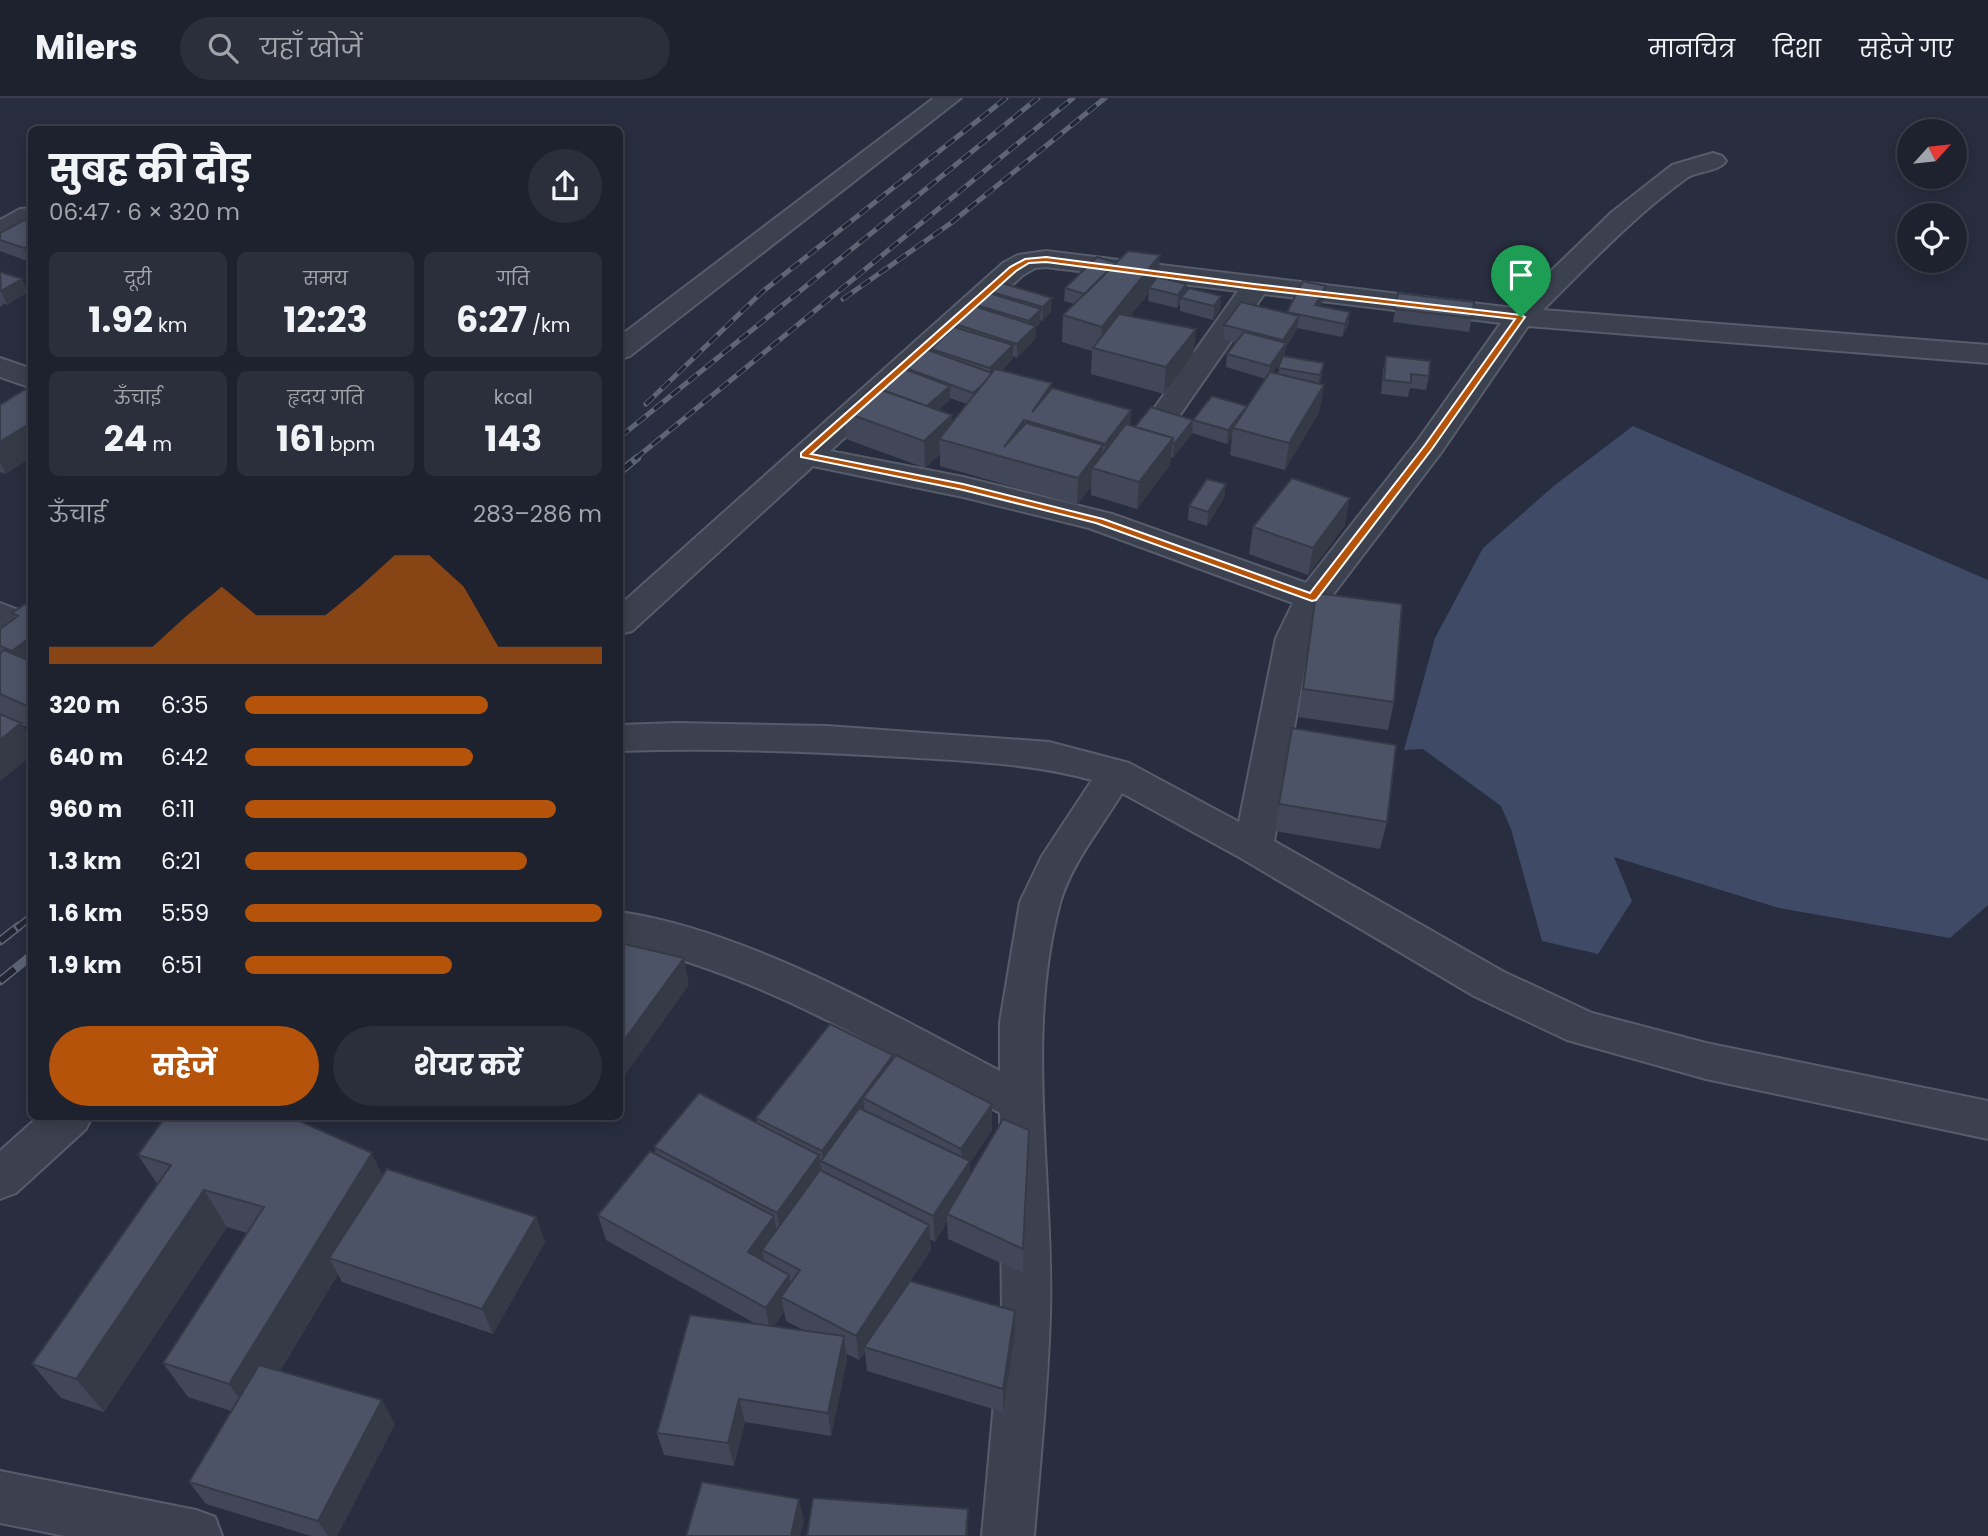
<!DOCTYPE html>
<html lang="hi">
<meta charset="utf-8">
<style>
body{margin:0;font-family:Poppins,"Noto Sans Devanagari",sans-serif;background:#2b2f3b;color:#f1f3f6;height:100vh;display:flex;flex-direction:column;font-size:26px;white-space:nowrap}
*{box-sizing:border-box;margin:0}
p{font-size:23px;color:#a1a4aa}
.icon{flex:none;width:38px;height:38px;fill:none;stroke:currentColor;stroke-width:2;stroke-linecap:round;stroke-linejoin:round}
.map{position:relative;flex:1;overflow:hidden}
.details{position:absolute;left:28px;top:28px;width:595px;height:994px;display:flex;flex-direction:column;background:#1e222f;border-radius:10px;box-shadow:0 4px 18px #0003,0 0 0 2px #3c3f4b}
.details>*{flex:none}
.needle{width:46px;rotate:63deg}
.tools{position:absolute;left:1897px;top:21px;display:grid;gap:14px}
.tools a{display:grid;place-items:center;width:70px;height:70px;border-radius:50%;background:#1e222f;box-shadow:0 4px 18px #0003,0 0 0 2px #3c3f4b;font-size:35px}
.pin{position:absolute;display:grid;place-items:center;width:60px;height:60px;color:#fff;margin:-72px -30px;border-radius:50% 50% 50% 0;rotate:-45deg;box-shadow:0 0 7px #0007}
.pin .icon{rotate:45deg}
.round{display:grid;place-items:center;flex:none;width:74px;height:74px;border-radius:37px;background:#2b2f3b}
.headline{display:flex;align-items:center;justify-content:space-between;height:119px;padding:0 21px}
h1{font-size:38px;font-weight:700;line-height:52px}
.metrics{display:grid;grid-template-columns:repeat(3,1fr);gap:10px;height:119px;padding:7px 21px}
.metrics div{display:grid;align-content:center;border-radius:10px;background:#2b2f3b;text-align:center}
.metrics b{font-size:35px;font-weight:700}
.metrics small{font-size:19px;font-weight:400}
.metrics p{font-size:19px}
.chart{height:196px;padding:14px 21px}
.chart p{display:flex;justify-content:space-between}
.chart svg{width:100%;height:126px;margin-top:7px;fill:#b45309;opacity:.7}
.primary-button{display:flex;gap:14px;margin-top:auto;padding:14px 21px}
.primary-button a{flex:1;height:80px;border-radius:42px;background:#b45309;color:#fff;font-size:28px;font-weight:700;line-height:80px;text-align:center}
.primary-button a+a{background:#2b2f3b;color:#f1f3f6}
ul{padding:0 21px;list-style:none;font-size:23px}
li{display:grid;grid-template-columns:112px 84px 1fr;align-items:center;height:52px}
li i{height:18px;border-radius:9px;background:#b45309}
header{display:flex;align-items:center;gap:42px;box-sizing:border-box;height:98px;padding:0 35px;background:#1e222f;border-bottom:2px solid #3c3f4b}
header strong{font-size:33px}
nav{display:flex;gap:38px;margin-inline-start:auto;font-size:24px}
.search{width:490px;height:63px;background:#2b2f3b;display:flex;align-items:center;gap:18px;box-sizing:border-box;padding:0 24px;border-radius:38px;color:#a1a4aa;font-size:26px}
.map>svg:first-child{display:block}
.water{fill:#3f4a67}
.lines{fill:none;stroke-linecap:round;stroke-linejoin:round}
.minor-casing{stroke:#565c6a;stroke-width:4}
.minor{fill:#3c414f;fill-rule:evenodd}
.rail-far2-casing{stroke:#5e6576;stroke-width:5}
.rail-far1-casing{stroke:#5e6576;stroke-width:8}
.rail-casing{stroke:#5e6576;stroke-width:9}
.rail-far2{stroke:#202634;stroke-width:3.5;stroke-dasharray:11;stroke-linecap:butt}
.rail-far1{stroke:#202634;stroke-width:5;stroke-dasharray:15;stroke-linecap:butt}
.rail{stroke:#202634;stroke-width:6;stroke-dasharray:19;stroke-linecap:butt}
.wall{fill:#414758;fill-rule:evenodd}
.shaded-wall{fill:#353a47}
.building{fill:#4c5366;stroke:#353a47;stroke-width:2}
.route{fill:#b45309;stroke:#fff;stroke-width:2;fill-rule:evenodd}
</style>
<header>
<strong>Milers</strong>
<div class="search"><svg class="icon" aria-label="search" viewBox="0 0 24 24"><circle cx="10" cy="10" r="6"/><path d="M15 15l6 6"/></svg>यहाँ खोजें</div>
<nav><a>मानचित्र</a><a>दिशा</a><a>सहेजे गए</a></nav>
</header>
<div class="map">
<svg width="1988" height="1438" viewBox="0 0 1988 1438">
<rect width="100%" height="100%" fill="#282e3f"/>
<!-- water -->
<path class="water" d="M 1633,328 L 1988,482 L 1988,807 L 1950,840 L 1779,810 L 1614,759 L 1632,803 L 1598,856 L 1542,843 L 1511,731 L 1501,708 L 1423,651 L 1404,652 L 1435,540 L 1483,450 L 1555,387 Z"/>
<g class="lines">
<defs>
<path id="minor" d="M 934,0 L 961,0 L 630,258 L 620,261 L 620,238 Z
M 1713,55 L 1722,58 L 1726,63 C 1717,75 1698,72 1687,80 C 1634,118 1589,166 1543,212 L 1988,247 L 1988,265 L 1528,228 L 1440,356 L 1328,503 L 1310,540 L 1274,743 L 1504,874 L 1592,915 L 1706,945 L 1988,1003 L 1988,1041 L 1706,981 L 1567,942 L 1474,898 L 1239,759 L 1122,695 C 1101,730 1071,766 1060,805 C 1024,939 1054,1081 1050,1216 C 1048,1290 1040,1364 1034,1438 L 982,1438 L 1002,1216 L 1000,1015 C 879,950 756,874 620,846 L 620,814 C 745,832 888,914 1000,973 L 1000,924 L 1020,804 L 1042,758 L 1092,682 C 1030,665 966,663 902,659 C 808,653 714,650 620,653 L 620,627 L 676,625 L 827,628 L 1049,644 L 1129,665 L 1239,724 L 1276,540 L 1293,505 L 1089,430 L 963,399 L 813,368 L 632,533 L 620,536 L 620,507 L 1003,165 L 1018,157 L 1046,153 L 1513,210 L 1612,114 L 1672,67 ZM 1046,169 L 1238,193 L 1151,315 L 1155,321 L 1166,324 L 1177,321 L 1264,196 L 1501,225 L 1418,342 L 1306,485 L 1112,416 L 963,379 L 830,353 L 1023,177 L 1035,170 Z
M 32,110 L 32,126 L 0,141 L 0,122 L 20,111 Z
M 0,260 L 32,271 L 32,290 L 0,279 Z
M 0,505 L 32,517 L 32,536 L 23,538 L 0,530 Z
M 39,1018 L 92,1018 L 86,1031 L 16,1095 L 0,1101 L 0,1053 Z
M 0,1373 L 196,1412 L 215,1419 L 222,1438 L 65,1438 L 0,1425 Z"/>
</defs>
<!-- minor casing -->
<use href="#minor" class="minor-casing"/>
<!-- minor -->
<use href="#minor" class="minor"/>
<defs>
<path id="rail-far2" d="M 843,201 L 951,125 L 1105,0
M 646,306 L 762,194 L 1006,0
M 620,339 L 1038,0
M 635,361 L 1073,0"/>
<path id="rail-far1" d="M 620,374 L 637,360
M 17,830 L 32,818"/>
<path id="rail" d="M 0,843 L 19,828
M 0,883 L 32,857"/>
</defs>
<!-- rail-far2 casing -->
<use href="#rail-far2" class="rail-far2-casing"/>
<!-- rail-far1 casing -->
<use href="#rail-far1" class="rail-far1-casing"/>
<!-- rail casing -->
<use href="#rail" class="rail-casing"/>
<!-- rail-far2 -->
<use href="#rail-far2" class="rail-far2"/>
<!-- rail-far1 -->
<use href="#rail-far1" class="rail-far1"/>
<!-- rail -->
<use href="#rail" class="rail"/>
</g>
<!-- wall -->
<path class="wall" d="M 32,125 L 32,163 L 30,164 L 0,153 L 0,135 Z
M 0,174 L 28,194 L 7,207 L 2,205 L 3,207 L 0,209 Z
M 1158,179 L 1186,186 L 1186,193 L 1221,198 L 1220,211 L 1213,222 L 1180,213 L 1180,206 L 1177,210 L 1148,203 L 1149,195 L 1130,218 L 1196,231 L 1193,257 L 1164,296 L 1091,276 L 1092,253 L 1062,244 L 1063,217 L 1074,206 L 1064,203 L 1065,190 Z
M 995,183 L 1051,214 L 1042,223 L 1040,222 L 1040,225 L 1036,229 L 1035,241 L 1017,260 L 1013,258 L 1013,260 L 1001,273 L 1052,285 L 1052,291 L 1131,312 L 1130,327 L 1135,329 L 1193,322 L 1247,310 L 1266,281 L 1226,269 L 1227,256 L 1236,244 L 1223,241 L 1224,227 L 1287,215 L 1287,214 L 1326,188 L 1324,201 L 1320,208 L 1350,214 L 1348,228 L 1342,239 L 1297,230 L 1286,249 L 1284,258 L 1324,265 L 1319,286 L 1324,287 L 1319,314 L 1285,372 L 1230,357 L 1232,339 L 1227,346 L 1192,335 L 1173,360 L 1171,359 L 1170,367 L 1137,411 L 1091,397 L 1091,388 L 1077,407 L 940,368 L 940,356 L 925,370 L 846,341 L 844,314 L 880,291 L 906,272 L 906,270 L 931,253 L 931,251 L 955,229 L 955,226 L 970,212 L 970,205 L 985,194 L 985,192 ZM 1281,263 L 1278,276 L 1273,274 ZM 950,300 L 967,306 L 952,325 L 952,317 L 938,312 L 950,302 Z
M 1398,195 L 1472,220 L 1469,234 L 1393,224 Z
M 1386,258 L 1429,278 L 1426,292 L 1410,290 L 1408,299 L 1381,296 L 1383,272 Z
M 0,307 L 6,376 L 0,374 Z
M 1226,386 L 1224,400 L 1207,428 L 1188,422 L 1189,408 Z
M 1345,427 L 1308,477 L 1249,456 L 1253,429 Z
M 1316,495 L 1394,604 L 1388,632 L 1298,619 Z
M 32,505 L 32,631 L 22,627 L 32,644 L 32,657 L 0,683 L 0,531 L 15,520 L 12,515 Z
M 1292,630 L 1387,724 L 1380,751 L 1275,733 Z
M 893,957 L 893,960 L 992,1032 L 970,1065 L 970,1077 L 1028,1058 L 1023,1175 L 948,1141 L 947,1124 L 935,1144 L 930,1141 L 931,1152 L 910,1183 L 1015,1213 L 1015,1237 L 1003,1314 L 867,1273 L 865,1254 L 859,1262 L 847,1256 L 847,1262 L 831,1338 L 745,1324 L 734,1368 L 664,1357 L 657,1335 L 756,1226 L 606,1142 L 598,1117 L 656,1056 L 654,1049 L 757,1025 L 756,1020 ZM 784,1214 L 786,1223 L 803,1232 L 774,1228 Z
M 138,1057 L 382,1078 L 536,1119 L 545,1144 L 493,1236 L 342,1184 L 338,1176 L 280,1273 L 395,1326 L 337,1438 L 311,1438 L 206,1406 L 189,1384 L 231,1313 L 188,1299 L 163,1265 L 247,1135 L 227,1129 L 104,1314 L 61,1300 L 32,1266 L 158,1087 Z"/>
<!-- shaded-wall -->
<path class="shaded-wall" d="M 32,146 L 32,150 L 29,150 L 32,155 L 32,163 L 30,164 L 24,150 Z
M 1160,157 L 1158,183 L 1149,190 L 1149,195 L 1103,252 L 1101,252 L 1102,229 Z
M 22,181 L 28,194 L 7,207 L 1,193 Z
M 1186,186 L 1185,199 L 1181,200 L 1180,206 L 1177,210 L 1178,197 Z
M 1326,188 L 1324,201 L 1313,221 L 1315,207 Z
M 1221,198 L 1220,211 L 1213,222 L 1214,208 Z
M 1052,200 L 1051,214 L 1042,223 L 1043,209 Z
M 1041,211 L 1040,225 L 1036,229 L 1035,241 L 1017,260 L 1017,246 L 1028,235 L 1029,223 Z
M 1350,214 L 1348,228 L 1342,239 L 1345,226 Z
M 1299,218 L 1297,232 L 1286,249 L 1284,259 L 1268,281 L 1270,268 L 1282,251 L 1283,242 Z
M 1196,231 L 1193,257 L 1164,296 L 1166,269 Z
M 1013,247 L 1013,260 L 994,279 L 973,309 L 973,295 L 990,279 L 990,270 Z
M 1324,265 L 1322,279 L 1318,291 L 1320,277 Z
M 1052,285 L 1051,312 L 1032,314 Z
M 1324,287 L 1319,314 L 1285,372 L 1289,345 Z
M 950,288 L 950,302 L 918,330 L 918,316 Z
M 1247,308 L 1245,322 L 1233,330 L 1232,339 L 1227,346 L 1228,332 Z
M 1131,312 L 1129,339 L 1103,373 L 1105,346 Z
M 952,317 L 953,344 L 939,341 L 940,356 L 925,370 L 924,343 Z
M 1024,322 L 1024,349 L 1004,349 Z
M 1193,322 L 1192,336 L 1173,360 L 1174,346 Z
M 32,324 L 32,359 L 6,376 L 0,364 L 0,344 Z
M 1173,340 L 1170,367 L 1137,411 L 1139,384 Z
M 1103,347 L 1102,373 L 1092,370 L 1091,388 L 1077,407 L 1078,380 Z
M 1226,386 L 1224,400 L 1207,428 L 1208,414 Z
M 1350,400 L 1345,427 L 1308,477 L 1313,450 Z
M 32,538 L 32,571 L 26,581 L 12,553 Z
M 21,625 L 32,644 L 32,657 L 0,683 L 0,642 Z
M 684,860 L 689,887 L 620,984 L 620,948 Z
M 893,957 L 895,983 L 863,1000 L 866,1024 L 824,1064 L 822,1053 Z
M 992,1006 L 992,1032 L 970,1065 L 970,1088 L 947,1116 L 947,1124 L 935,1144 L 933,1118 L 962,1074 L 961,1051 Z
M 372,1055 L 389,1092 L 329,1160 L 338,1176 L 252,1319 L 229,1286 Z
M 819,1057 L 823,1082 L 781,1140 L 777,1115 Z
M 204,1092 L 227,1129 L 104,1314 L 76,1281 Z
M 774,1118 L 778,1143 L 762,1152 L 764,1163 L 748,1154 Z
M 536,1119 L 545,1144 L 493,1236 L 482,1211 Z
M 929,1127 L 931,1152 L 867,1250 L 864,1249 L 865,1254 L 859,1262 L 856,1238 Z
M 789,1177 L 793,1201 L 781,1199 L 784,1214 L 770,1234 L 766,1210 Z
M 1015,1213 L 1015,1237 L 1003,1314 L 1003,1291 Z
M 844,1238 L 847,1262 L 831,1338 L 828,1315 Z
M 739,1301 L 745,1324 L 734,1368 L 728,1345 Z
M 382,1302 L 395,1326 L 337,1438 L 328,1438 L 318,1423 Z
M 799,1401 L 804,1423 L 800,1438 L 791,1438 Z
M 968,1411 L 968,1438 L 966,1438 Z"/>
<!-- building -->
<path class="building" d="M 24,122 L 32,125 L 32,146 L 24,150 L 0,142 L 0,135 Z
M 1128,153 L 1160,157 L 1102,229 L 1063,217 Z
M 1097,159 L 1116,165 L 1085,196 L 1065,190 Z
M 0,174 L 22,181 L 1,193 Z
M 1157,179 L 1186,186 L 1178,197 L 1149,190 Z
M 995,183 L 1052,200 L 1043,209 L 985,192 Z
M 1303,183 L 1326,188 L 1315,207 L 1350,214 L 1345,226 L 1287,214 Z
M 1189,190 L 1221,198 L 1214,208 L 1181,200 Z
M 983,193 L 1041,211 L 1029,223 L 970,205 Z
M 1398,195 L 1474,204 L 1472,220 L 1395,211 Z
M 1241,204 L 1299,218 L 1283,242 L 1224,227 Z
M 974,208 L 1036,228 L 1017,246 L 955,226 Z
M 1119,216 L 1196,231 L 1166,269 L 1093,250 Z
M 954,229 L 1013,247 L 990,270 L 931,251 Z
M 1244,234 L 1286,245 L 1270,268 L 1227,256 Z
M 928,252 L 992,275 L 984,285 L 973,295 L 906,270 Z
M 1283,258 L 1324,265 L 1320,277 L 1278,270 Z
M 1386,258 L 1430,263 L 1429,278 L 1411,276 L 1411,285 L 1384,282 Z
M 904,271 L 950,288 L 927,308 L 880,291 Z
M 995,271 L 1052,285 L 1032,314 L 1052,290 L 1131,312 L 1105,346 L 1024,322 L 1004,349 L 1026,325 L 1103,347 L 1078,380 L 939,341 Z
M 1270,274 L 1324,287 L 1289,345 L 1233,330 Z
M 32,287 L 32,324 L 0,344 L 0,307 Z
M 873,289 L 952,317 L 924,343 L 844,314 Z
M 1212,298 L 1247,308 L 1228,332 L 1193,322 Z
M 1151,309 L 1193,322 L 1174,346 L 1172,345 L 1173,340 L 1135,329 Z
M 1126,326 L 1173,340 L 1139,384 L 1092,370 Z
M 1292,380 L 1350,400 L 1313,450 L 1253,429 Z
M 1207,381 L 1226,386 L 1208,414 L 1189,408 Z
M 1316,495 L 1402,506 L 1394,604 L 1303,591 Z
M 28,504 L 32,505 L 32,538 L 12,553 L 0,548 L 0,531 L 18,518 L 12,515 Z
M 4,552 L 32,564 L 32,610 L 0,596 L 0,555 Z
M 0,616 L 21,625 L 0,642 Z
M 1292,630 L 1396,647 L 1387,724 L 1279,706 Z
M 620,845 L 684,860 L 620,948 Z
M 830,926 L 893,957 L 822,1053 L 756,1020 Z
M 896,957 L 992,1006 L 961,1051 L 863,1000 Z
M 699,995 L 819,1057 L 777,1115 L 654,1049 Z
M 859,1010 L 970,1063 L 933,1118 L 821,1063 Z
M 166,1018 L 288,1018 L 372,1055 L 229,1286 L 163,1265 L 264,1109 L 204,1092 L 76,1281 L 32,1266 L 171,1067 L 138,1057 Z
M 1003,1021 L 1029,1032 L 1023,1151 L 947,1116 Z
M 650,1053 L 774,1118 L 748,1154 L 789,1177 L 766,1210 L 598,1117 Z
M 387,1071 L 536,1119 L 482,1211 L 329,1160 Z
M 820,1072 L 929,1127 L 856,1238 L 781,1199 L 800,1172 L 762,1152 Z
M 910,1183 L 1015,1213 L 1003,1291 L 864,1249 Z
M 690,1217 L 844,1238 L 828,1315 L 739,1301 L 728,1345 L 657,1335 Z
M 259,1267 L 382,1302 L 318,1423 L 189,1384 Z
M 702,1384 L 799,1401 L 791,1438 L 686,1438 Z
M 813,1400 L 968,1411 L 966,1438 L 807,1438 Z"/>
<!-- route -->
<path class="route" d="M 1046,159 L 1254,186 L 1521,217 L 1525,219 L 1432,351 L 1316,502 L 1312,503 L 1096,425 L 963,392 L 801,359 L 801,355 L 1010,169 L 1025,161 ZM 1046,164 L 1254,191 L 1515,221 L 1425,347 L 1310,495 L 1103,421 L 963,386 L 811,356 L 1016,173 L 1029,165 Z"/>
</svg>
<div class="tools">
<a><svg class="needle" viewBox="-14 -14 28 28"><path d="M0-13l5 13h-10z" fill="#e53935"/><path d="M0 13l5-13h-10z" fill="#a1a4aa"/></svg></a>
<a><svg class="icon" aria-label="locate" viewBox="0 0 24 24"><circle cx="12" cy="12" r="6"/><path d="M12 2v4M12 18v4M2 12h4M18 12h4"/></svg></a>
</div>
<div class="pin" style="left:1521px;top:219px;background:#1e9e55"><svg class="icon" aria-label="arrive" viewBox="0 0 24 24"><path d="M6 21V4h12l-3 4 3 4H6"/></svg></div>
<section class="details">
<div class="headline"><div><h1>सुबह की दौड़</h1><p>06:47 · 6 × 320 m</p></div><a class="round"><svg class="icon" aria-label="share" viewBox="0 0 24 24"><path d="M12 15V3M7 8l5-5 5 5M5 13v7h14v-7"/></svg></a></div>
<div class="metrics">
<div><p>दूरी</p><b>1.92<small> km</small></b></div>
<div><p>समय</p><b>12:23</b></div>
<div><p>गति</p><b>6:27<small> /km</small></b></div>
</div>
<div class="metrics">
<div><p>ऊँचाई</p><b>24<small> m</small></b></div>
<div><p>हृदय गति</p><b>161<small> bpm</small></b></div>
<div><p>kcal</p><b>143</b></div>
</div>
<div class="chart"><p><span>ऊँचाई</span>283–286 m</p>
<svg viewBox="0 0 160 44" preserveAspectRatio="none"><path d="M0 44V38L10 38L20 38L30 38L40 27L50 17L60 27L70 27L80 27L90 17L100 6L110 6L120 17L130 38L140 38L150 38L160 38V44z"/></svg>
</div>
<ul>
<li><b>320 m</b>6:35<i style="width:68%"></i></li>
<li><b>640 m</b>6:42<i style="width:64%"></i></li>
<li><b>960 m</b>6:11<i style="width:87%"></i></li>
<li><b>1.3 km</b>6:21<i style="width:79%"></i></li>
<li><b>1.6 km</b>5:59<i style="width:100%"></i></li>
<li><b>1.9 km</b>6:51<i style="width:58%"></i></li>
</ul>
<div class="primary-button"><a>सहेजें</a><a>शेयर करें</a></div>
</section>
</div>
